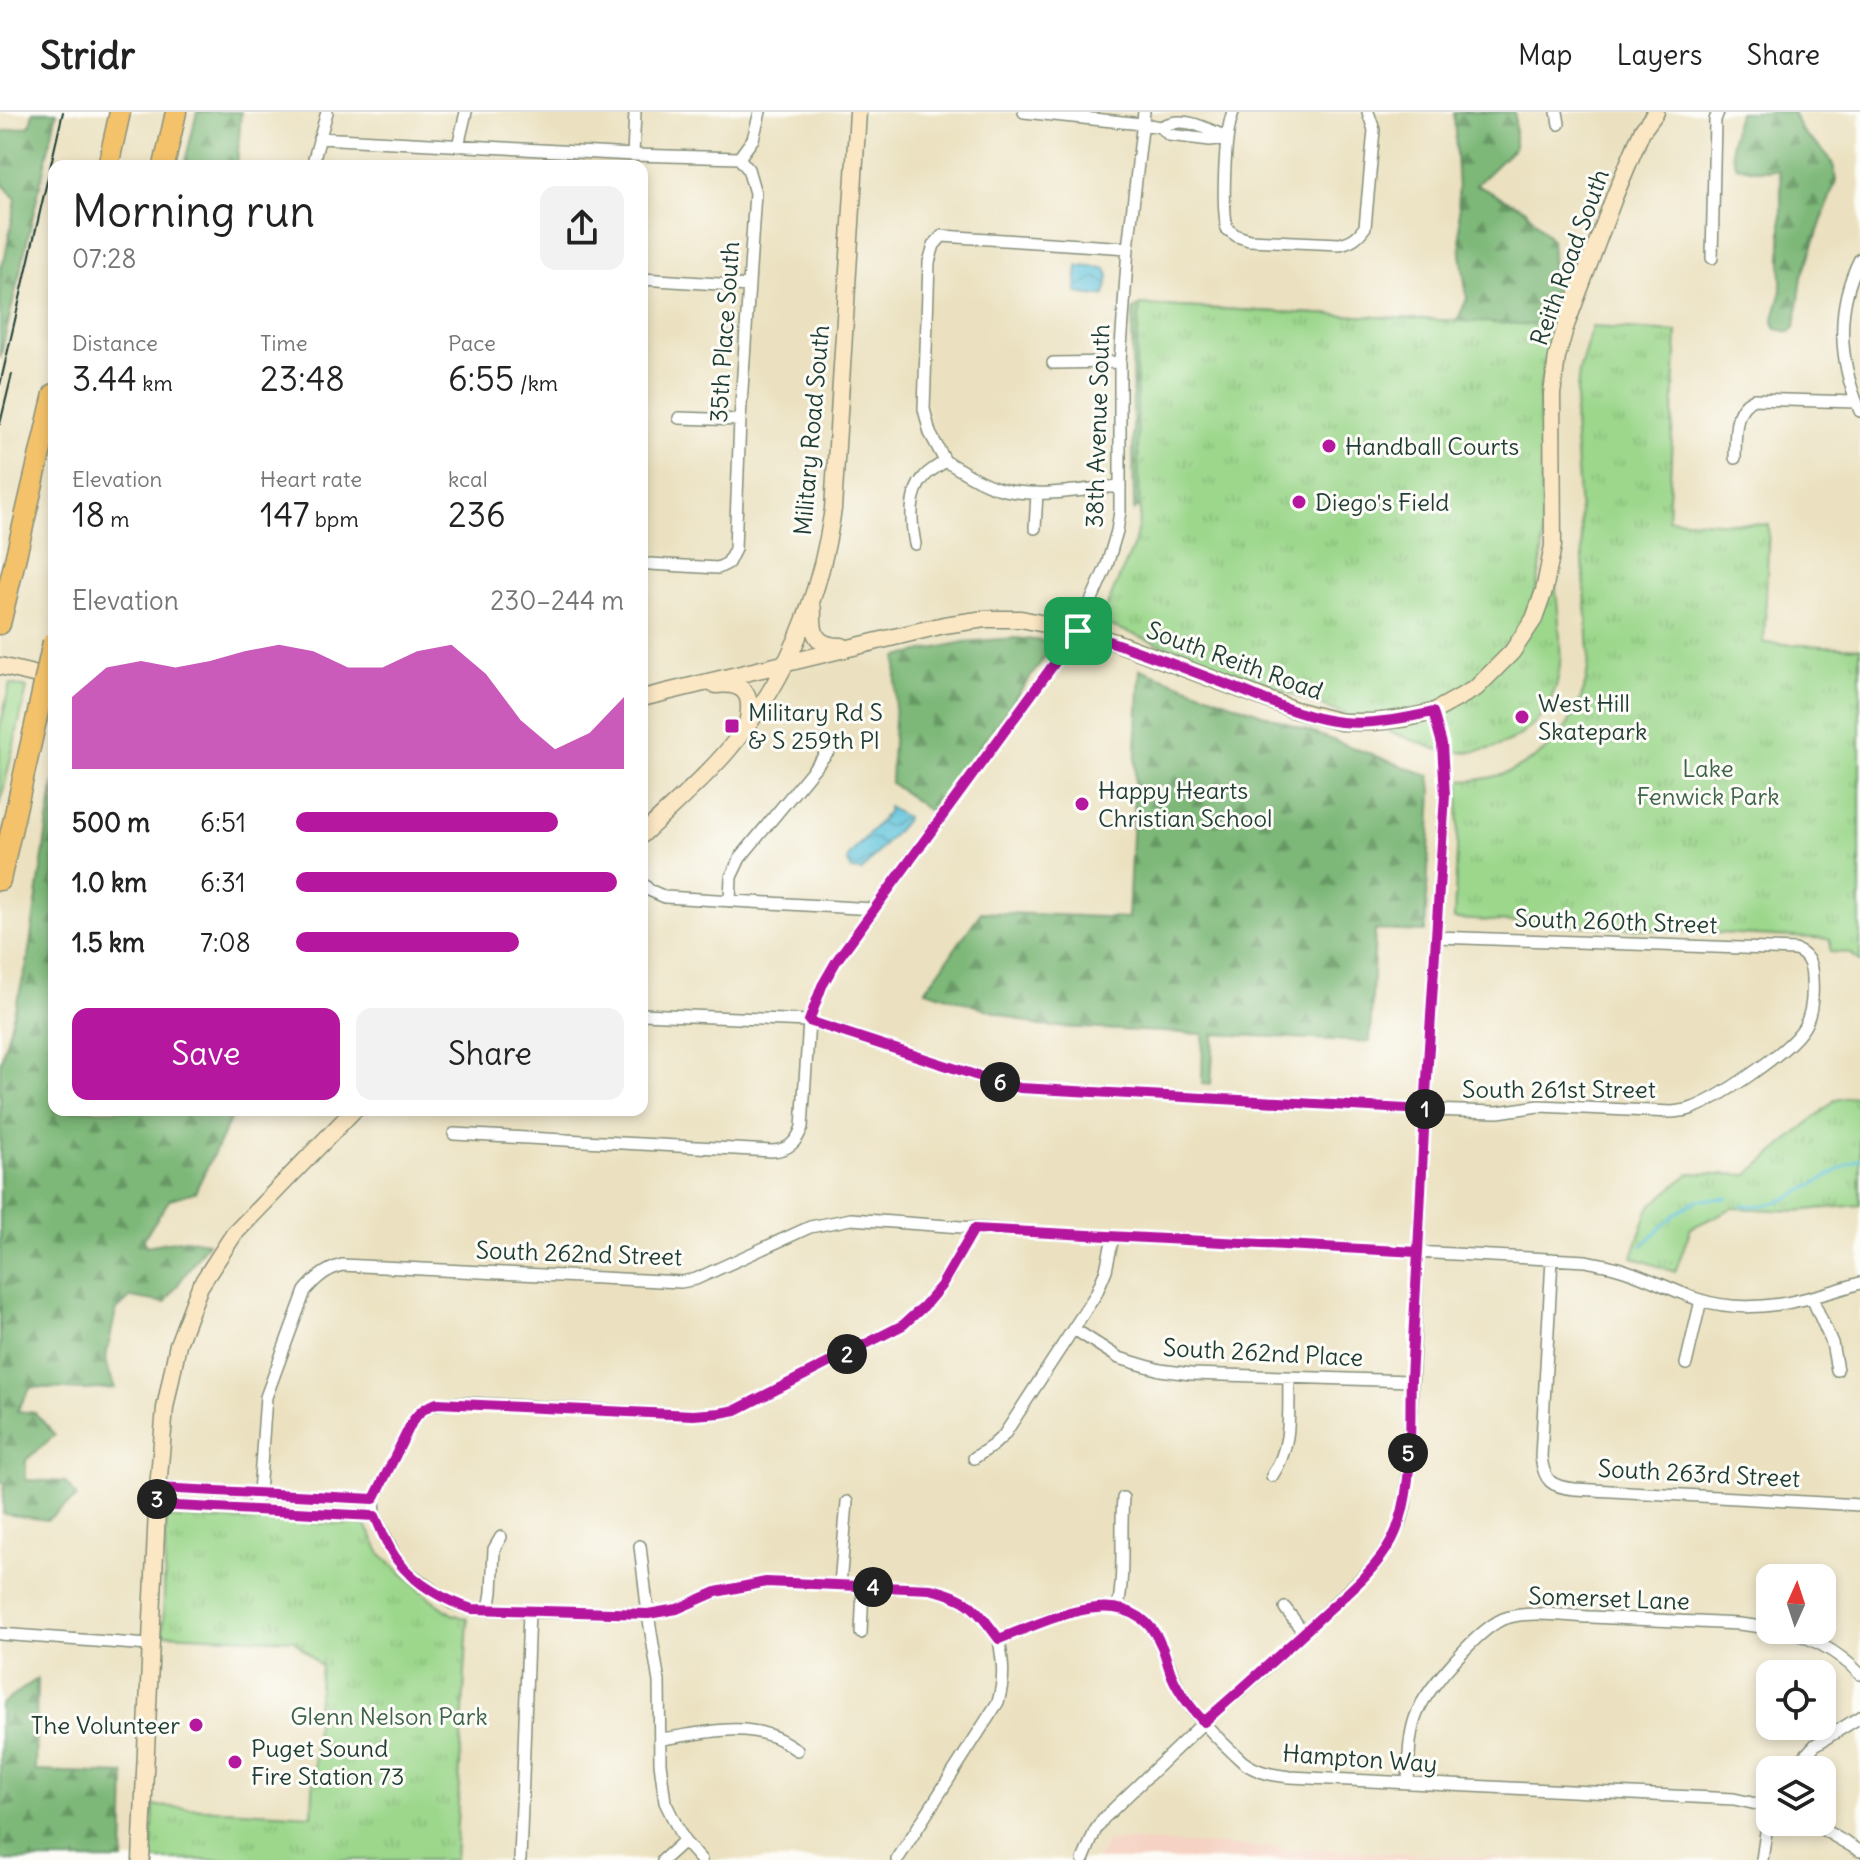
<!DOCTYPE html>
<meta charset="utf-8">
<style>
body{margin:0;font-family:Delius,sans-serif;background:#f2f2f2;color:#222;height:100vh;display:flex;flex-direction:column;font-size:30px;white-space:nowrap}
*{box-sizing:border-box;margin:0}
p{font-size:26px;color:#767676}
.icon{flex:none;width:44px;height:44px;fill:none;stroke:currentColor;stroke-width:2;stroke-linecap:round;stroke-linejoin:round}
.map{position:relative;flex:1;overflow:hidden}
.side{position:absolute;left:48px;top:48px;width:600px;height:956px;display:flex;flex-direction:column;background:#fff;border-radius:16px;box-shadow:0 4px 12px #0003}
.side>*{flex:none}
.needle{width:52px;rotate:3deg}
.fabs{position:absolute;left:1756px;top:1452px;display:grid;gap:16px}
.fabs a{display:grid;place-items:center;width:80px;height:80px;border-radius:16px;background:#fff;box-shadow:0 4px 12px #0003;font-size:40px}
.pin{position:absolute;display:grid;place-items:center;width:68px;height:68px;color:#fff;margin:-34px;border-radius:16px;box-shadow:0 4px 12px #0006}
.km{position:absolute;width:40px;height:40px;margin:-20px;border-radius:50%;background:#222;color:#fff;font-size:22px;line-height:40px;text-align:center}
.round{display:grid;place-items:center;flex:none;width:84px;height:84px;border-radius:16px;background:#f2f2f2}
.headline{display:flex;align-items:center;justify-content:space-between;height:136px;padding:0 24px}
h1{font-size:44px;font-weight:600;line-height:60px}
.stats{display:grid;grid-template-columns:repeat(3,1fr);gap:12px;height:136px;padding:8px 24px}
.stats div{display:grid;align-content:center}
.stats b{font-size:34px;font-weight:600}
.stats small{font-size:22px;font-weight:400}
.stats p{font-size:22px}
.chart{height:224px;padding:16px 24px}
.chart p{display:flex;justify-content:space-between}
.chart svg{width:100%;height:144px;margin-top:8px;fill:#b5179e;opacity:.7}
.action{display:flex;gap:16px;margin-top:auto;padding:16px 24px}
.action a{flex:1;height:92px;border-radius:16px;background:#b5179e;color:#fff;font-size:32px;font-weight:600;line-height:92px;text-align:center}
.action a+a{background:#f2f2f2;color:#222}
ul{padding:0 24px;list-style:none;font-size:26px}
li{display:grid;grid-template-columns:128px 96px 1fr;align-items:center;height:60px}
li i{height:20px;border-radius:10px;background:#b5179e}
header{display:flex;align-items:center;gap:48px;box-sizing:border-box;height:112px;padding:0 40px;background:#fff;border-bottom:2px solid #e0e0e0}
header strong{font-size:38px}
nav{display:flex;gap:44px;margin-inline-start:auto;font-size:28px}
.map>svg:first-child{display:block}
.built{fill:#f5d2c3}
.grass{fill:#9cd78c;stroke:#5e8a60;stroke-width:2}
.forest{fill:url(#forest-firs);stroke:#4e7a56;stroke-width:2}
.park{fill:url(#park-tufts);stroke:#5e8a60;stroke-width:2}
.water{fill:url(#water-waves);stroke:#3e8088;stroke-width:2}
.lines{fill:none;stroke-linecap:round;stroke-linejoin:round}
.stream{stroke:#5dc2db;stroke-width:3}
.minor-casing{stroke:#858f7a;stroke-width:14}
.secondary-casing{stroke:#858f7a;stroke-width:19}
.motorway-casing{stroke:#858f7a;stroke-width:23}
.minor{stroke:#fff;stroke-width:11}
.secondary{stroke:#fbe7c3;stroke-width:16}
.motorway{stroke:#f4c26a;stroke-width:20}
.tram{stroke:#1f3d34;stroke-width:2}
.motorway-bridge-casing{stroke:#858f7a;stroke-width:23;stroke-linecap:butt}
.motorway-bridge{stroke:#f4c26a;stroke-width:20}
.route-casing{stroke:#fff;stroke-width:16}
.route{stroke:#b5179e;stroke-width:10}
.poi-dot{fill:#b5179e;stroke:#fdfcf7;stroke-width:3}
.labels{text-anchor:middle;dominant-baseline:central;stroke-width:6;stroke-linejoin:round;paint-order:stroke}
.street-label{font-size:24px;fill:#1f3d34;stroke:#fdfcf7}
.poi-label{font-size:24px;fill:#1f3d34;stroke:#fdfcf7;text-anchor:start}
.park-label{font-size:24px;fill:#3e644a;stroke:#fdfcf7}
</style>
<header>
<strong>Stridr</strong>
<nav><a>Map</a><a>Layers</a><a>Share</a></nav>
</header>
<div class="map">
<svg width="1860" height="1748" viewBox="0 0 1860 1748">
<defs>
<pattern id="forest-firs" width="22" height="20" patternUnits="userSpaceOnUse" patternTransform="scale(2)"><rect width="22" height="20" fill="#7db878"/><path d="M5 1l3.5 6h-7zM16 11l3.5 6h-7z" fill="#669763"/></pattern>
<pattern id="park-tufts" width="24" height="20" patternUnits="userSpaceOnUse" patternTransform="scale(2)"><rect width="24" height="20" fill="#9cd78c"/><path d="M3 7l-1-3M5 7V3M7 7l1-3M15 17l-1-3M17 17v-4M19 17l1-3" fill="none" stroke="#86b979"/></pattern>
<pattern id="water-waves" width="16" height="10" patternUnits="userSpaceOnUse" patternTransform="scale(2)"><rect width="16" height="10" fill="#5dc2db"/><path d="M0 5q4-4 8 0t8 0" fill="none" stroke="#4c9fb2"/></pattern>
</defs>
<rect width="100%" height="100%" fill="#fdfcf7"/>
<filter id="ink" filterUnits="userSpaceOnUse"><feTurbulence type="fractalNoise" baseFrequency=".0125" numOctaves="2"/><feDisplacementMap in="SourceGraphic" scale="16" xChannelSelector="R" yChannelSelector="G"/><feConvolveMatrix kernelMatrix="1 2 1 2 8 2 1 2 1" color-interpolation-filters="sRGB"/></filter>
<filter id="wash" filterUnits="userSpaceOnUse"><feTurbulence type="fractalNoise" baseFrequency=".006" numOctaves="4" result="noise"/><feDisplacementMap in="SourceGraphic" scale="32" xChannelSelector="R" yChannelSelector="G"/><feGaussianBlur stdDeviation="1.8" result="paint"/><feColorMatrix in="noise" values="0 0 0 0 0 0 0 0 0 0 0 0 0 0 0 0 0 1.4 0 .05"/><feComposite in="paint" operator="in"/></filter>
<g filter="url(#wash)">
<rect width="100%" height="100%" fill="#ebe1c0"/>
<!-- built -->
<path class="built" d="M 1107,1728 L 1546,1748 L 1097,1748 Z"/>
<!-- grass -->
<path class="grass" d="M 10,572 L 27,576 L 0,693 L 0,615 Z"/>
<!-- forest -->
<path class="forest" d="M 33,0 L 57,0 L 0,246 L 0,156 L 5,146 L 16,87 L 0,69 L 0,20 L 30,14 Z
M 197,0 L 241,0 L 237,54 L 184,54 Z
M 1454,0 L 1515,0 L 1515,35 L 1476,73 L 1525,97 L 1551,127 L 1556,214 L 1541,268 L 1541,345 L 1164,369 L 1134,399 L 1132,241 L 1133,198 L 1140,193 L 1457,209 L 1467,187 L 1461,141 Z
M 1739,0 L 1793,0 C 1796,6 1798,14 1802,19 C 1818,38 1834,39 1836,68 L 1802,165 L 1795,215 L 1790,220 L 1776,217 L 1773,210 L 1781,182 L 1781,68 L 1778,58 L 1756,58 L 1736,54 C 1727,37 1733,17 1739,0 Z
M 1016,526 L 1051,530 L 1053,534 L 932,701 L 891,671 L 897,545 L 964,530 Z
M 1140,557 L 1430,664 L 1432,678 L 1425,820 L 1375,818 L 1370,930 L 1214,922 L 1211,972 L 1202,972 L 1203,922 L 1039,914 L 926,878 L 981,800 L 1128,806 Z
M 54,670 L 54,998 L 238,998 L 233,1002 L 195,1080 L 170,1087 L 144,1126 L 146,1134 L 186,1127 L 208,1130 L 165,1191 L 131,1185 L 116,1199 L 105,1249 L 115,1276 L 83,1278 L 31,1275 L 17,1299 L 35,1301 L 55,1323 L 26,1348 L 26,1368 L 65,1370 L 77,1385 L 47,1408 L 3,1402 L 4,1371 L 0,1370 L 0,952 L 27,852 Z
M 37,1567 L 35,1659 L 125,1662 L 123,1748 L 0,1748 L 0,1593 Z"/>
<!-- park -->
<path class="park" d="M 1140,193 L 1556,214 L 1544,253 L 1539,283 L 1543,428 C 1542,456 1537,480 1526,505 L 1545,493 L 1555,466 C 1557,494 1562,524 1560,552 C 1555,617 1496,651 1436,637 L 1106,512 L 1103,506 L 1104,500 L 1134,433 L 1140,405 L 1136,253 Z
M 1592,215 L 1677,220 L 1668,407 L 1769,413 L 1764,531 L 1860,536 L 1860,850 L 1851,841 L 1830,840 L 1830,827 L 1454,807 L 1460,669 C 1534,668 1589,614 1589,539 L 1574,311 L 1579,259 Z
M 1860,983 L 1860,1093 L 1796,1099 L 1732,1096 L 1691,1116 L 1675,1160 L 1632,1145 L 1649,1095 L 1690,1061 L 1748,1063 L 1835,988 Z
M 166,1406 L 366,1413 L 381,1442 L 431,1487 L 452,1502 L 468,1507 L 455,1748 L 151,1748 L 154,1694 L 312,1703 L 316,1606 L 321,1554 L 294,1528 L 163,1522 Z"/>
<!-- water -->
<path class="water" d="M 1078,154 L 1106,156 L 1109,164 L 1105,183 L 1097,184 L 1078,181 L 1076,178 Z
M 888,695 L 906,705 L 905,709 L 862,759 L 852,758 L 847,749 L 849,744 L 888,700 Z"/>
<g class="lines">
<!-- stream -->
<path class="stream" d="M 1742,1093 C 1749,1093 1755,1094 1762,1093 C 1791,1091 1833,1059 1860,1046
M 1642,1134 L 1674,1103 L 1696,1088 L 1728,1086"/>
</g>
</g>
<g filter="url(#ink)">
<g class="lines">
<defs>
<path id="minor" d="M 1024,0 L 1142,12 L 1161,15 L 1169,23 L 1210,28 L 1227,26
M 1233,0 C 1224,24 1222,93 1227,117 L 1237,124 L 1249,128 L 1340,132 C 1352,129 1358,125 1365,115 L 1374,18 L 1368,0
M 1557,0 L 1559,12
M 1161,15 C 1182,3 1203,15 1224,24
M 319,26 L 633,43 L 739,46
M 458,34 L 466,0
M 633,43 L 635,0
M 739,46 L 753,27 L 760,0
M 312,54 L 327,0
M 1712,146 L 1715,8 L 1718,0
M 1860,147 C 1835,196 1839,249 1860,299
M 642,167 L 749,174
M 1053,251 L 1120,250
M 679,306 L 740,308
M 1735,346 C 1736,325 1732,296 1754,287 L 1856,290
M 945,349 L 930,321 L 924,297 L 929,150 L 934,133 L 942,124 L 1128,136
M 945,349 C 963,359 981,372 1001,377 C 1037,387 1083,377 1120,374
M 1035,416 L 1037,381
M 915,432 C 911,410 908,382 925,364 C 930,358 939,354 945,349
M 650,452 L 718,456 L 728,451 L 735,437 L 740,308 L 755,81 L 748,57 L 739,46
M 642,771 L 649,778 L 665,785 L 874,797
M 730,789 L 731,765 L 740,746 L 830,637
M 642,902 L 809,909 L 975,963 L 1020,976 L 1425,998 L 1498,1000 L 1539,994 L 1672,1000 C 1678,999 1684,999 1690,997 C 1717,988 1790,939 1804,915 C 1812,902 1813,882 1812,867 C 1812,853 1808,842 1795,838 L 1436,825
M 454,1022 L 772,1039 C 789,1038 797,1030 802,1015 L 809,909 L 822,874 L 837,848 L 1078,519 L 1107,453 L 1117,419 L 1120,399 L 1120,250 L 1128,136 L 1144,0
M 974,1117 L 941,1174 L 924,1194 L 903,1213 L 736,1298 L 720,1301 L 693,1303 L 468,1291 C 443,1291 428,1288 412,1310 L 374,1387 L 375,1404 L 397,1448 L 408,1460 L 438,1482 L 452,1491 L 472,1497 L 489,1498 L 648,1502 L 677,1497 L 716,1480 L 766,1470 L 930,1477 C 968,1485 976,1496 999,1527 C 1041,1511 1121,1469 1153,1519 C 1166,1538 1170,1561 1181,1581 C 1197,1607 1221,1630 1243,1650 C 1258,1661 1273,1663 1290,1665 L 1734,1687 L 1770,1695
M 1552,1147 L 1541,1345 C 1544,1369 1551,1375 1575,1377 L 1860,1393
M 1812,1186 L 1832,1231 L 1837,1258
M 1074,1217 L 1119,1246 L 1160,1258 L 1191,1262 L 1411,1269
M 1686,1252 L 1701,1188
M 974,1346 L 992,1334 L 1004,1323 L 1096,1182 L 1106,1158 L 1113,1125
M 1272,1364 C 1293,1332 1288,1303 1289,1266
M 158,1376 L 374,1387
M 157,1393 L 375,1404
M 251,1398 L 259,1381 L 266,1285 L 305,1179 C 316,1166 325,1158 342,1153 L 681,1170 L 696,1167 L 810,1115 L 851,1107 L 1030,1120 L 1586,1149 C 1594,1151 1602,1152 1610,1154 C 1640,1161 1668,1177 1697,1187 C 1752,1205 1807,1188 1860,1171
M 640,1434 L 648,1502 L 659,1570 L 660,1651 L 665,1690 L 684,1729 L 701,1748
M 840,1473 L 847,1390
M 1118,1496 C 1125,1459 1120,1423 1123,1386
M 1285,1496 L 1304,1521
M 489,1498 L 492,1480 L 494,1437 L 501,1425
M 1781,1518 C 1811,1524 1838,1540 1860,1562
M 861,1521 L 863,1475
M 0,1522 L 149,1533
M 661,1627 C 695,1623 735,1611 769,1623 C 780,1626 788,1632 797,1638
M 1792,1658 L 1815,1633 L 1860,1605
M 1408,1671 C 1409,1647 1408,1621 1418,1599 C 1428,1575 1482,1513 1506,1506 C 1530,1498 1566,1504 1591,1505 C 1641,1507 1690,1510 1739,1512 L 1770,1516
M 1810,1710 L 1860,1739
M 520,1748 L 529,1499
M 663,1748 L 684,1729
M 897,1748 L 998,1590 C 1005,1566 1003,1551 999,1527
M 1083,1748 L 1095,1719 L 1103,1707 L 1204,1610 L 1264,1558 L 1376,1452 L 1391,1430 L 1401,1409 L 1405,1393 L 1408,1358 L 1425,998 L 1445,683 L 1442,632 L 1433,600
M 1762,1748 L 1766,1720 L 1770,1707"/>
<path id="secondary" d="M 813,497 C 812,522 815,534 842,534
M 0,554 L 54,567
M 716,573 C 747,570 753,584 747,612
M 642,586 L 944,513 L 985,507 L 1021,507 L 1078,519 L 1115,530 L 1295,598 L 1341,610 L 1374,610 L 1407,606 L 1433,600 L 1476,576 L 1512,540 L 1534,507 L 1544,479 L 1553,434 L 1552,282 L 1557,245 L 1565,216 L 1615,83 L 1642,19 L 1656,0
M 642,723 C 671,695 703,668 729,637 C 788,567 820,486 833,397 L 858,0
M 141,1748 L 158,1376 L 165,1296 L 178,1232 L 200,1174 L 234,1122 L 354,998"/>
<path id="motorway" d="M 108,54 L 120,0
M 164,54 L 176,0
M 0,512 L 54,282
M 0,768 L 36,609"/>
</defs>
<!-- minor casing -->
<use href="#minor" class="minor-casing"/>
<!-- secondary casing -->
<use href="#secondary" class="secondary-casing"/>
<!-- motorway casing -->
<use href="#motorway" class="motorway-casing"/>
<!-- minor -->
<use href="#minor" class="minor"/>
<!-- secondary -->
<use href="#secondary" class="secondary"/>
<!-- motorway -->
<use href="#motorway" class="motorway"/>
<!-- tram -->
<path class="tram" d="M 0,273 L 63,0
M 0,312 L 12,262"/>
<defs>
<path id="motorway-bridge" d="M 36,609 L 53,530"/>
</defs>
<!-- motorway-bridge casing -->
<use href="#motorway-bridge" class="motorway-bridge-casing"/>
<!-- motorway-bridge -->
<use href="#motorway-bridge" class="motorway-bridge"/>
</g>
</g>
<g class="lines" filter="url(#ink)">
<defs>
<path id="route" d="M 1078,519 C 1133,536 1187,557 1241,578 C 1272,590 1307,607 1341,610 C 1371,613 1403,607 1433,600 L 1442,632 L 1445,683 L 1425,998 L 1418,1140 L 974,1117 L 941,1174 L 924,1194 L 903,1213 L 736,1298 L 720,1301 L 693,1303 L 437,1291 C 425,1295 419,1300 412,1310 L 374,1387 L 158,1376 L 157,1393 L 375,1404 C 382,1419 388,1437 398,1449 C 415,1472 446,1489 472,1497 L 648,1502 L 677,1497 L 716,1480 L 766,1470 L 930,1477 C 968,1485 976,1496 999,1527 C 1050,1508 1133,1463 1162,1535 C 1166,1544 1168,1555 1172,1564 C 1179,1581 1192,1597 1204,1610 C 1244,1575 1283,1540 1322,1504 C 1347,1481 1376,1458 1392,1428 C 1415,1383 1409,1316 1411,1266 C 1416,1177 1421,1087 1425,998 L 1020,976 L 975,963 L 809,909 L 822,874 L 837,848 L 1078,519"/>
</defs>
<!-- route casing -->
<use href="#route" class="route-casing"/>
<!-- route -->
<use href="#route" class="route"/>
</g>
<!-- markers -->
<g class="poi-dot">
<circle cx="1329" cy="334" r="8"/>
<circle cx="1299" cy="390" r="8"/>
<circle cx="1522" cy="605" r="8"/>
<rect x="724" y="606" width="16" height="16" rx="4"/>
<circle cx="1082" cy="692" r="8"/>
<circle cx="196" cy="1613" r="8"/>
<circle cx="235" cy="1650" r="8"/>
</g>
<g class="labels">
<!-- street labels -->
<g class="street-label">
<text transform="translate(1569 145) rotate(-70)">Reith Road South</text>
<text transform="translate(724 220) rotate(-86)">35th Place South</text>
<text transform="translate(1097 314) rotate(-88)">38th Avenue South</text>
<text transform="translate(811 318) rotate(-85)">Military Road South</text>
<text transform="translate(1235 548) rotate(20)">South Reith Road</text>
<text transform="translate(1616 809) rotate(2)">South 260th Street</text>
<text x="1559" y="977">South 261st Street</text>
<text transform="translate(579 1141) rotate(2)">South 262nd Street</text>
<text transform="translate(1263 1240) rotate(3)">South 262nd Place</text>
<text transform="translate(1699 1361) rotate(3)">South 263rd Street</text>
<text transform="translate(1609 1486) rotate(2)">Somerset Lane</text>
<text transform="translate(1360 1646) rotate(4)">Hampton Way</text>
</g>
<!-- poi labels -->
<g class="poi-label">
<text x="1345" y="334">Handball Courts</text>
<text x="1315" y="390">Diego's Field</text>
<text x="1538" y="591">West Hill<tspan x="1538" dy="28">Skatepark</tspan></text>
<text x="748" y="600">Military Rd S<tspan x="748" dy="28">&amp; S 259th Pl</tspan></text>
<text x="1098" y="678">Happy Hearts<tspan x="1098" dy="28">Christian School</tspan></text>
<text x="180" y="1613" text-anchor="end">The Volunteer</text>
<text x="251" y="1636">Puget Sound<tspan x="251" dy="28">Fire Station 73</tspan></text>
</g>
<!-- park labels -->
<g class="park-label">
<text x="1708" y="656">Lake<tspan x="1708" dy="28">Fenwick Park</tspan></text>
<text x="389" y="1604">Glenn Nelson Park</text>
</g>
</g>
</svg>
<div class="fabs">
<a><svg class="needle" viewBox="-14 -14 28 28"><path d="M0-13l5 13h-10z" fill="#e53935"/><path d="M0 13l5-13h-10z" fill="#767676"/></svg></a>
<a><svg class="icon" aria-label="locate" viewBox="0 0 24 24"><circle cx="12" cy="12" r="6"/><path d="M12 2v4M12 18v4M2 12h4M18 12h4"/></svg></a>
<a><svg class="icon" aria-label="layers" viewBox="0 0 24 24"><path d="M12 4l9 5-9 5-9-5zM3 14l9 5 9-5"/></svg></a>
</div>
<div class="pin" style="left:1078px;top:519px;background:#1e9e55"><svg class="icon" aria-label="arrive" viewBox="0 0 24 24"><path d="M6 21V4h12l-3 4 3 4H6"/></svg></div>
<b class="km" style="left:1425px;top:997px">1</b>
<b class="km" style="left:847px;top:1242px">2</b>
<b class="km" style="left:157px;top:1387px">3</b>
<b class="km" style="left:873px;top:1475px">4</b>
<b class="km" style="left:1408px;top:1341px">5</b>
<b class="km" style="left:1000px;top:970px">6</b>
<section class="side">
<div class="headline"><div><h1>Morning run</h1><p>07:28</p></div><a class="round"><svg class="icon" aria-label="share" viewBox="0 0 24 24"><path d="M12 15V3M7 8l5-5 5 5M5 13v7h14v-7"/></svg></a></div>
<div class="stats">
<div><p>Distance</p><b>3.44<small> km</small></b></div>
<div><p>Time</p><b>23:48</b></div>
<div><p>Pace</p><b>6:55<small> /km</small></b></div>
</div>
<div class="stats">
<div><p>Elevation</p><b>18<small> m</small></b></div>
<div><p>Heart rate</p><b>147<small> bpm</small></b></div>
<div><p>kcal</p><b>236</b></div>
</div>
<div class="chart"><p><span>Elevation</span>230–244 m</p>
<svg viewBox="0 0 160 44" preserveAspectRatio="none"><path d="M0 44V22L10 13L20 11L30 13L40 11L50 8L60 6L70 8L80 13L90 13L100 8L110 6L120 15L130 29L140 38L150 33L160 22V44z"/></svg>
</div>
<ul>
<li><b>500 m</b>6:51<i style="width:80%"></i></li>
<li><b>1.0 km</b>6:31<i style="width:98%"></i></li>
<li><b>1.5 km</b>7:08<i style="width:68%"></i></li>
</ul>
<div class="action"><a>Save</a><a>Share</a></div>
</section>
</div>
